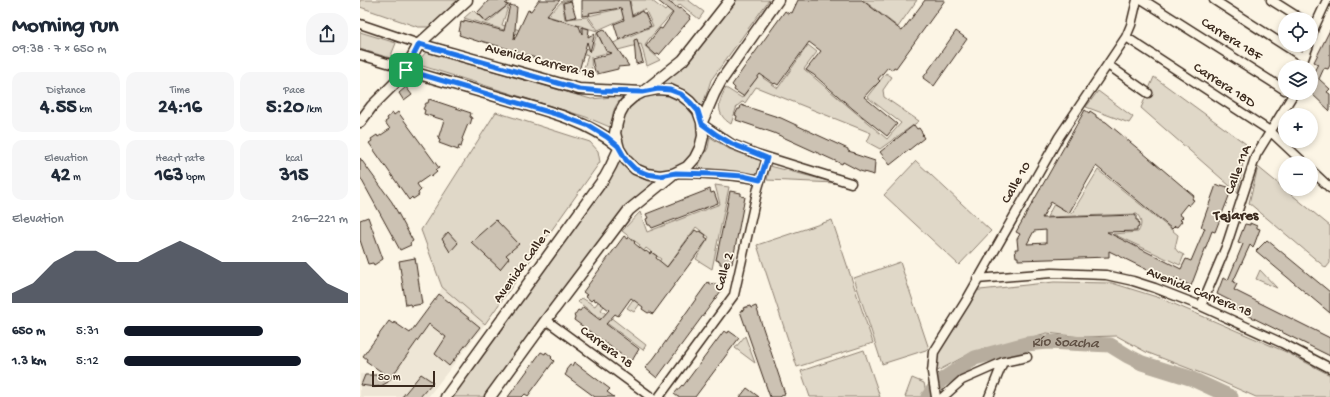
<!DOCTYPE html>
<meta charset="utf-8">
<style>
body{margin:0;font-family:"Gochi Hand",sans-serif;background:#f6f6f7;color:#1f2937;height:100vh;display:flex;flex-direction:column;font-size:15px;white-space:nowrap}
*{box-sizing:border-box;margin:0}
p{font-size:13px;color:#747a83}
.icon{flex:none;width:22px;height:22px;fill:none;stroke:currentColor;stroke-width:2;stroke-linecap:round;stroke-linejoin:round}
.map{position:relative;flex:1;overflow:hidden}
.side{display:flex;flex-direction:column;background:#fff;width:360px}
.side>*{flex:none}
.controls{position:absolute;left:918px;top:12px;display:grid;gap:8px}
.controls a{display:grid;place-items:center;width:40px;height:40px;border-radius:50%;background:#fff;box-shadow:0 2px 6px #0003;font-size:20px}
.scale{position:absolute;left:12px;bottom:10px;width:63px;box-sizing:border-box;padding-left:4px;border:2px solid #3b2a1e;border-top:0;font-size:11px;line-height:14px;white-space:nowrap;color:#3b2a1e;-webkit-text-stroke:3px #fcf5e5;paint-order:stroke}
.pin{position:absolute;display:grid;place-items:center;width:34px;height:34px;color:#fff;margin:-17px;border-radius:8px;box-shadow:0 2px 6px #0006}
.round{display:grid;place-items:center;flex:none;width:42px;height:42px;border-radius:16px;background:#f6f6f7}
.summary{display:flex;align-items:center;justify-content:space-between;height:68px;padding:0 12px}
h1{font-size:22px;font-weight:700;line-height:30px}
.figures{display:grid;grid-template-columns:repeat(3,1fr);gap:6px;height:68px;padding:4px 12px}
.figures div{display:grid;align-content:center;border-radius:10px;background:#f6f6f7;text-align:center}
.figures b{font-size:20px;font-weight:700}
.figures small{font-size:11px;font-weight:400}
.figures p{font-size:11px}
.chart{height:112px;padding:8px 12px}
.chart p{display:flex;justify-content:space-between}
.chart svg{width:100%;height:72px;margin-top:4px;fill:#111827;opacity:.7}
ul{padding:0 12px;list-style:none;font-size:13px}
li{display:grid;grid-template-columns:64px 48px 1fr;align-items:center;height:30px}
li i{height:10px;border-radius:5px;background:#111827}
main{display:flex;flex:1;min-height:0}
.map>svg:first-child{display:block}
.built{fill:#eee6d6}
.green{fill:#e0d8c8;stroke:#8e8173}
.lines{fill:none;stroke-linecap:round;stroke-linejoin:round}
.river{stroke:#b7ad9e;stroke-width:15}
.building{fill:#ccc2b3;stroke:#3b2a1e;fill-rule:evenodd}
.minor-casing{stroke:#3b2a1e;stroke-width:11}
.major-casing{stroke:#3b2a1e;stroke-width:13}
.minor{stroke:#fcf5e5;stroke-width:8}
.major{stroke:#fcf5e5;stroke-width:10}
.route-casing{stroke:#fff;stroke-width:8}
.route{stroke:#1a73e8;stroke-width:5}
.labels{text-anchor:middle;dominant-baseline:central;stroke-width:3.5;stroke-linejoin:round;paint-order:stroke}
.street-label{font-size:14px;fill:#3b2a1e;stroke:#fcf5e5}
.neighbourhood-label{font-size:15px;font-weight:bold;fill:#3b2a1e;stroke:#fcf5e5}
.water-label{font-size:15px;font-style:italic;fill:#605144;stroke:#fcf5e5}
</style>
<main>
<section class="side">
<div class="summary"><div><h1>Morning run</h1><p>09:38 · 7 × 650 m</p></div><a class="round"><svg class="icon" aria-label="share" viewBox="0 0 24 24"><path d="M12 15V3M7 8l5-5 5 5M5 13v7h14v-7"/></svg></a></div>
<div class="figures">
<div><p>Distance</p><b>4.55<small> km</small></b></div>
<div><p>Time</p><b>24:16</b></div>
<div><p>Pace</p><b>5:20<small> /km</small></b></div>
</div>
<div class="figures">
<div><p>Elevation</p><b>42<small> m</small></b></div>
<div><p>Heart rate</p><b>163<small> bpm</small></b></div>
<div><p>kcal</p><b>315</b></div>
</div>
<div class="chart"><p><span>Elevation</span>216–221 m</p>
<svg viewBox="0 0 160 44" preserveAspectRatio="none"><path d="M0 44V38L10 32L20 19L30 12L40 12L50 19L60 19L70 12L80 6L90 12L100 19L110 19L120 19L130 19L140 19L150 32L160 38V44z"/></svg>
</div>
<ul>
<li><b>650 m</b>5:31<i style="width:62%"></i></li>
<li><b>1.3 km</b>5:12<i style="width:79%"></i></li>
</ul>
</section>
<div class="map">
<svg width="970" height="397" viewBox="0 0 970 397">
<rect width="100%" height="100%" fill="#fcf5e5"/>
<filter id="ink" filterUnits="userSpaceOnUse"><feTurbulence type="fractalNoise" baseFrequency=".025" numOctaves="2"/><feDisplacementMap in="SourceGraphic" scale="8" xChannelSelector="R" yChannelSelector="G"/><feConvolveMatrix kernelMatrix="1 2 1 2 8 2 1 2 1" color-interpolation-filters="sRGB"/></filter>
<g filter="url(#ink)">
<!-- built -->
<path class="built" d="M 82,287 L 125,324 L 68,397 L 0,397 L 0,374 L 14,375 L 21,371 L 79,294 Z"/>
<!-- green -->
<path class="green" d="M 0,0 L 98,0 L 70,27 L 58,27 L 0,7 Z
M 203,0 L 212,0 L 202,2 L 205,19 L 227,17 L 237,31 L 188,16 Z
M 270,0 L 291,0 L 305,11 L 314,0 L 328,0 L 344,12 L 339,19 L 320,4 L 288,40 L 285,46 L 300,60 L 287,66 L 281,44 L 231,57 L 232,76 L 222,75 L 228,55 L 104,18 L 113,10 L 125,22 L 129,22 L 149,4 L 142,25 L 232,50 L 237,33 L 244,47 L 293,26 L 285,9 L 238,30 L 228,16 L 271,6 Z
M 377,0 L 409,0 L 351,80 L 342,108 L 300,84 L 327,63 Z
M 503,0 L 557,0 L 538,27 Z
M 442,16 L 444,18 L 403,78 L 418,88 L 448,45 L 457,52 L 444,69 L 527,139 L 541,123 L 507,97 L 526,73 L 532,77 L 523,90 L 524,97 L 559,121 L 520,149 L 507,142 L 511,133 L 396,87 L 385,103 L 382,102 L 377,106 L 371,124 C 355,114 358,102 366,88 L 382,98 Z
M 0,32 L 36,43 L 30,58 L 0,49 Z
M 66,52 L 231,99 L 263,96 C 253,109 252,111 252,128 L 226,117 L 56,64 Z
M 794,77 L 886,144 L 878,193 L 781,108 Z
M 738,91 L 773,117 L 769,123 L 726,107 Z
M260 133a39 39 0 1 1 78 0a39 39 0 1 1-78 0Z
M 136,112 L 230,142 L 238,151 L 240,162 L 125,324 L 82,287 L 61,230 Z
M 350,137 L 369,149 L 401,161 L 398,174 L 336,170 L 348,148 Z
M 257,157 C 268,171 278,179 296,183 L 125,397 L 92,397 Z
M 556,161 L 631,231 L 599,265 L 524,195 Z
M 410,166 L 476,183 L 407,180 Z
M 898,167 L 970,226 L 970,263 L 966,268 L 889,203 Z
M 738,170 L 818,235 L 815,248 L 818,252 L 824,255 L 820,265 L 753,234 L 778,232 C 782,226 782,220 777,214 L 687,217 L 694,204 L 708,212 L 712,213 Z
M 355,185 L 369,187 L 352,269 L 336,259 L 349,237 L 336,227 L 274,312 L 267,308 L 301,259 L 286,248 L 241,310 L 286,345 L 283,350 L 218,302 L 222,298 L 235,306 L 280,245 L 262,231 L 280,212 L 287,232 L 360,204 Z
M 472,220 L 513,343 L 437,367 L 397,245 Z
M 540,262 L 569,349 L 522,364 L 494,278 Z
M 900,270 L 917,288 L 896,279 Z
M 694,282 L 752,283 L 800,298 L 926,352 L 970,375 L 970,397 L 896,397 L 851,377 L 786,352 L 757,336 L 721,337 L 687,333 L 609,354 L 572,374 L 576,353 L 611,291 Z
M 385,336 L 395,363 L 375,348 Z
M 504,350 L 520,397 L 450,397 L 441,371 Z
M 552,378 L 564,383 L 567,397 L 545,397 Z"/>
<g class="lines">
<!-- river -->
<path class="river" id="s1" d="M 568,397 L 580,381 L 615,358 L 666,344 L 687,342 L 750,345 L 768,356 L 782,363 L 830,378 L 871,397"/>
</g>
<!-- building -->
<path class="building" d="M 129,0 L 151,0 L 145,4 L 148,5 L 126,22 L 117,13 Z
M 179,0 L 200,0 L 186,16 L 219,26 L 222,34 L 222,27 L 229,29 L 228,37 L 235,33 L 230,52 L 227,42 L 219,71 L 195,62 L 194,64 L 145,48 L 121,41 L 120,42 L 99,35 L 100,33 L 99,32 L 101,22 L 104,23 L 104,20 L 144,31 L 150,5 L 157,7 L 154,40 L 168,10 L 171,11 Z
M 222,0 L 269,0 L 272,16 L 282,11 L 283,13 L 285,13 L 291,26 L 265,36 L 265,37 L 259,40 L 254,24 L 264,20 L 261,8 L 229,13 L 230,15 L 222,16 Z
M 297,0 L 306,0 L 319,9 L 320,8 L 330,16 L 329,18 L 330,19 L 299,55 L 298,54 L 296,55 L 286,46 L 300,28 L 302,29 L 313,13 Z
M 438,0 L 502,0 L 542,31 L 565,0 L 585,0 L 536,68 L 534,67 L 532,70 L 528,67 L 518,79 L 520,81 L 515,86 L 514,86 L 504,97 L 537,124 L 527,136 L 493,109 L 454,75 L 446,70 L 461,51 L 449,42 L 418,85 L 415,83 L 414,84 L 400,74 L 383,96 L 374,90 L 375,88 L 372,85 L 383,69 L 425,11 L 429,14 L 430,12 L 432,13 Z
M 211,1 L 216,17 L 206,19 L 203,3 Z
M 244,29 L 269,66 L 258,67 L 258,69 L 237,74 L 237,71 L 235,72 L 232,59 L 252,53 L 246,51 L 237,32 Z
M 970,30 L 970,65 L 968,69 L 964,68 L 959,79 L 970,89 L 967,92 L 970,94 L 970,111 L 951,93 L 951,77 L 958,64 L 954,62 Z
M 596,31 L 607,39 L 574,86 L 563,78 Z
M 277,39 L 283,62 L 276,64 L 274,40 Z
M 46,87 L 52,95 L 44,101 L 39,93 Z
M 69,99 L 111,113 L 110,117 L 112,118 L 110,125 L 108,124 L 102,139 L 103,140 L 101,147 L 99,146 L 98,150 L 79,143 L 80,140 L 78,139 L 84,120 L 64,114 L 65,110 L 63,109 L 66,103 L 68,103 Z
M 381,105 L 421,118 L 488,149 L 488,151 L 495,153 L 494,154 L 515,161 L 514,175 L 500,171 L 483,162 L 482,164 L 414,133 L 376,120 L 377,116 L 375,115 L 378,109 L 380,109 Z
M 725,110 L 729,113 L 730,111 L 736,115 L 736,117 L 746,122 L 782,152 L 834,196 L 832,199 L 834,200 L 829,206 L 827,204 L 819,214 L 823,217 L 820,220 L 822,221 L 817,227 L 815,226 L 812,229 L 736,166 L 709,213 L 691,202 L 682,218 L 776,215 L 776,220 L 778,220 L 779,227 L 777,228 L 777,231 L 747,232 L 821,269 L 826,259 L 831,261 L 845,228 L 841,227 L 856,185 L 861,187 L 861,185 L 868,187 L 868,189 L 871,191 L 855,232 L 852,231 L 831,286 L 814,278 L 812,282 L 749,251 L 749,257 L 658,260 L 658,257 L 656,257 L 655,249 L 658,249 L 657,239 L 660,234 L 656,232 ZM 686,230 L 686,243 L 667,244 L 674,231 Z
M 38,112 L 79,168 L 75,170 L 77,172 L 71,177 L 70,175 L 57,184 L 61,190 L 58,193 L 59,195 L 53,199 L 52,197 L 49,200 L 9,143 L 12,141 L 11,139 L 17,135 L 18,137 L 30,129 L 25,122 L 28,120 L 27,118 L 33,113 L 34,115 Z
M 554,125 L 557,129 L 559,128 L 563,134 L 562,135 L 564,138 L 530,165 L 520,152 Z
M 0,158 L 32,202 L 53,241 L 50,243 L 51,245 L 40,250 L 0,177 Z
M 350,189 L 351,193 L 354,192 L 358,203 L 292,228 L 290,225 L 288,225 L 286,219 L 288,218 L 286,214 Z
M 370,191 L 381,193 L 381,196 L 385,197 L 372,264 L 367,263 L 367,265 L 360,264 L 360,261 L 356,260 Z
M 8,217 L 23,259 L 14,265 L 13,263 L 8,264 L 0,240 L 0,220 Z
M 136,220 L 159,244 L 146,255 L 149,258 L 140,269 L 111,242 Z
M 890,223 L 897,226 L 897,228 L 900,229 L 893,248 L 890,245 L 873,282 L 877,284 L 874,290 L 970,338 L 970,356 L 869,306 L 871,301 L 857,294 L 863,278 L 868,280 L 883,244 L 878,242 L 885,224 L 890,225 Z
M 335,230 L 338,232 L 340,231 L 346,235 L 345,237 L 348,239 L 293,314 L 290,312 L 288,313 L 282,309 L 283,307 L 271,298 L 258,316 L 255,314 L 246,324 L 279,349 L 273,359 L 272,359 L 270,361 L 214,320 L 215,317 L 214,316 L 218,310 L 220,311 L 223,307 L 240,320 L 249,310 L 236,300 L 236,301 L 233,299 L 231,301 L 225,296 L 227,295 L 223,292 L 264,236 L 268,239 L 269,237 L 275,242 L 274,243 L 285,252 L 286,251 L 290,254 L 291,252 L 297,256 L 296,258 L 307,267 Z
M 88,232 L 98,243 L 90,252 L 82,239 Z
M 907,240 L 970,292 L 970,313 L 896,251 Z
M 55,258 L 62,304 L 51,306 L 50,304 L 46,305 L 39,261 Z
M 348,282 L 352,285 L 353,283 L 359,287 L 358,289 L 361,291 L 297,378 L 285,368 L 294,358 Z
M 79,294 L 120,327 L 89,366 L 75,354 L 86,337 L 69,324 L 28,382 L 21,386 L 14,387 L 1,385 L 5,375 L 26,375 L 6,361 L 7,359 L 3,356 L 29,321 L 33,324 L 34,322 L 50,333 Z
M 390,306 L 391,308 L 396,306 L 402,325 L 425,394 L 421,395 L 421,397 L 410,397 L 396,357 L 380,311 L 384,310 L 383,308 Z
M 364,331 L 368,333 L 369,331 L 379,338 L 335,397 L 318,397 L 314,394 L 322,385 L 323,386 Z
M 181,352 L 185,354 L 186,352 L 192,357 L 191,358 L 194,361 L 168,396 L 165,394 L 162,397 L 148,397 Z
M 214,362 L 250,389 L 247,392 L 254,397 L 235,397 L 205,375 L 207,372 L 206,370 L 210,365 L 212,366 Z
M 61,374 L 73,382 L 60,397 L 42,397 Z
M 387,388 L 399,397 L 380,397 Z"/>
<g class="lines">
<defs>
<path id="minor" d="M 783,0 L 925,90
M 854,0 L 944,58
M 911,0 L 941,19
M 0,24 L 59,44
M 766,37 L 910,131 L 944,163
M 951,38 L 954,28 L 967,0
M 0,55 L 34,65 L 45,70
M 748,65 L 788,93
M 941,67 L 949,45
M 342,124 L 372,144 L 397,154 L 491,183
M 951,170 L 970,188
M 316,173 C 345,174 372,174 400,180
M 617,279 L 692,273 L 746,275 L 773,281 L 795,288 L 841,306 L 922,343 L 970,368
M 841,306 L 866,247 L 896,155 L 934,93
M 186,320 L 291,397
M 299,397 L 374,295 L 398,188 L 407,158
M 576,397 L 572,372 L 574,352 L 606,301 L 699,137 L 766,37 L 771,25 L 777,0
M 583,397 L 602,380 L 643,362 L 667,357
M 629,397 L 643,362"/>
<path id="major" d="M 59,44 L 219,89 L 283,92 L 298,89 L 310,90 L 321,95 L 330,102 L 338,111 L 342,122 L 343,136 L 340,148 L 335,158 L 327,167 L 313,174 L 300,176 L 287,174 L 275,169 L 266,160 L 259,149 L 255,133 L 257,123 L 260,113 L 265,104 L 273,97 L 283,92 L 323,60 L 370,0
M 45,70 C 80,80 114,90 149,100 C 187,111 226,120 258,146
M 0,122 L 12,106 L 41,77 L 45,70 L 59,44 L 107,0
M 342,122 L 354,94 L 361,81 L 418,0
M 86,397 L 245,177 L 251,166 L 259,149
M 130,397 L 186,320 L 269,210 L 312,175"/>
</defs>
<!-- minor casing -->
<use href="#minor" class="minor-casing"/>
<!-- major casing -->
<use href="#major" class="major-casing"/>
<!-- minor -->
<use href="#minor" class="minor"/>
<!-- major -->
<use href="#major" class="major"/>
</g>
</g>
<g class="lines" filter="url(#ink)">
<defs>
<path id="route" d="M 59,44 L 219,89 L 241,91 L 282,92 L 298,89 L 310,90 L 321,94 L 330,102 L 338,111 L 342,124 L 357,135 L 372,144 L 407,158 L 400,180 L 383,176 L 353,174 L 316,173 L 300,176 L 287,174 L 275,169 L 266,160 L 258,146 L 247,137 L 229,126 L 199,115 L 46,70 Z"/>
</defs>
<!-- route casing -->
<use href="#route" class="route-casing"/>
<!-- route -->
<use href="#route" class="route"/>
</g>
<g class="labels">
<!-- street labels -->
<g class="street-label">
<text transform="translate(871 40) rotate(32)">Carrera 18F</text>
<text transform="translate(180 62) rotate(14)">Avenida Carrera 18</text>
<text transform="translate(864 86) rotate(33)">Carrera 18D</text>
<text transform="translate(879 170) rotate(-69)">Calle 11A</text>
<text transform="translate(657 183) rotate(-60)">Calle 10</text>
<text transform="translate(163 266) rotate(-54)">Avenida Calle 1</text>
<text transform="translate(365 272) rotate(-74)">Calle 2</text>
<text transform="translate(839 293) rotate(22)">Avenida Carrera 18</text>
<text transform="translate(246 348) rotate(36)">Carrera 18</text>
</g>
<!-- neighbourhood labels -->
<g class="neighbourhood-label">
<text x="876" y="216">Tejares</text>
</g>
<!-- water labels -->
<g class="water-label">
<text stroke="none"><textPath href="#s1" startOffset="154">Río Soacha</textPath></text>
</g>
</g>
</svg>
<div class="controls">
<a><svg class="icon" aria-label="locate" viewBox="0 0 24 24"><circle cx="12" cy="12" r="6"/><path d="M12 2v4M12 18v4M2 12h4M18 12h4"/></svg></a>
<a><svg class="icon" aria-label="layers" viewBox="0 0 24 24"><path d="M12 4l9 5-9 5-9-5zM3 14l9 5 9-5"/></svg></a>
<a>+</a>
<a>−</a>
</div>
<div class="scale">50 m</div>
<div class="pin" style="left:46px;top:70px;background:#1e9e55"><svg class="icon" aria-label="arrive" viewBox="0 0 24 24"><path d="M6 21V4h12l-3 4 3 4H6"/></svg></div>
</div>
</main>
